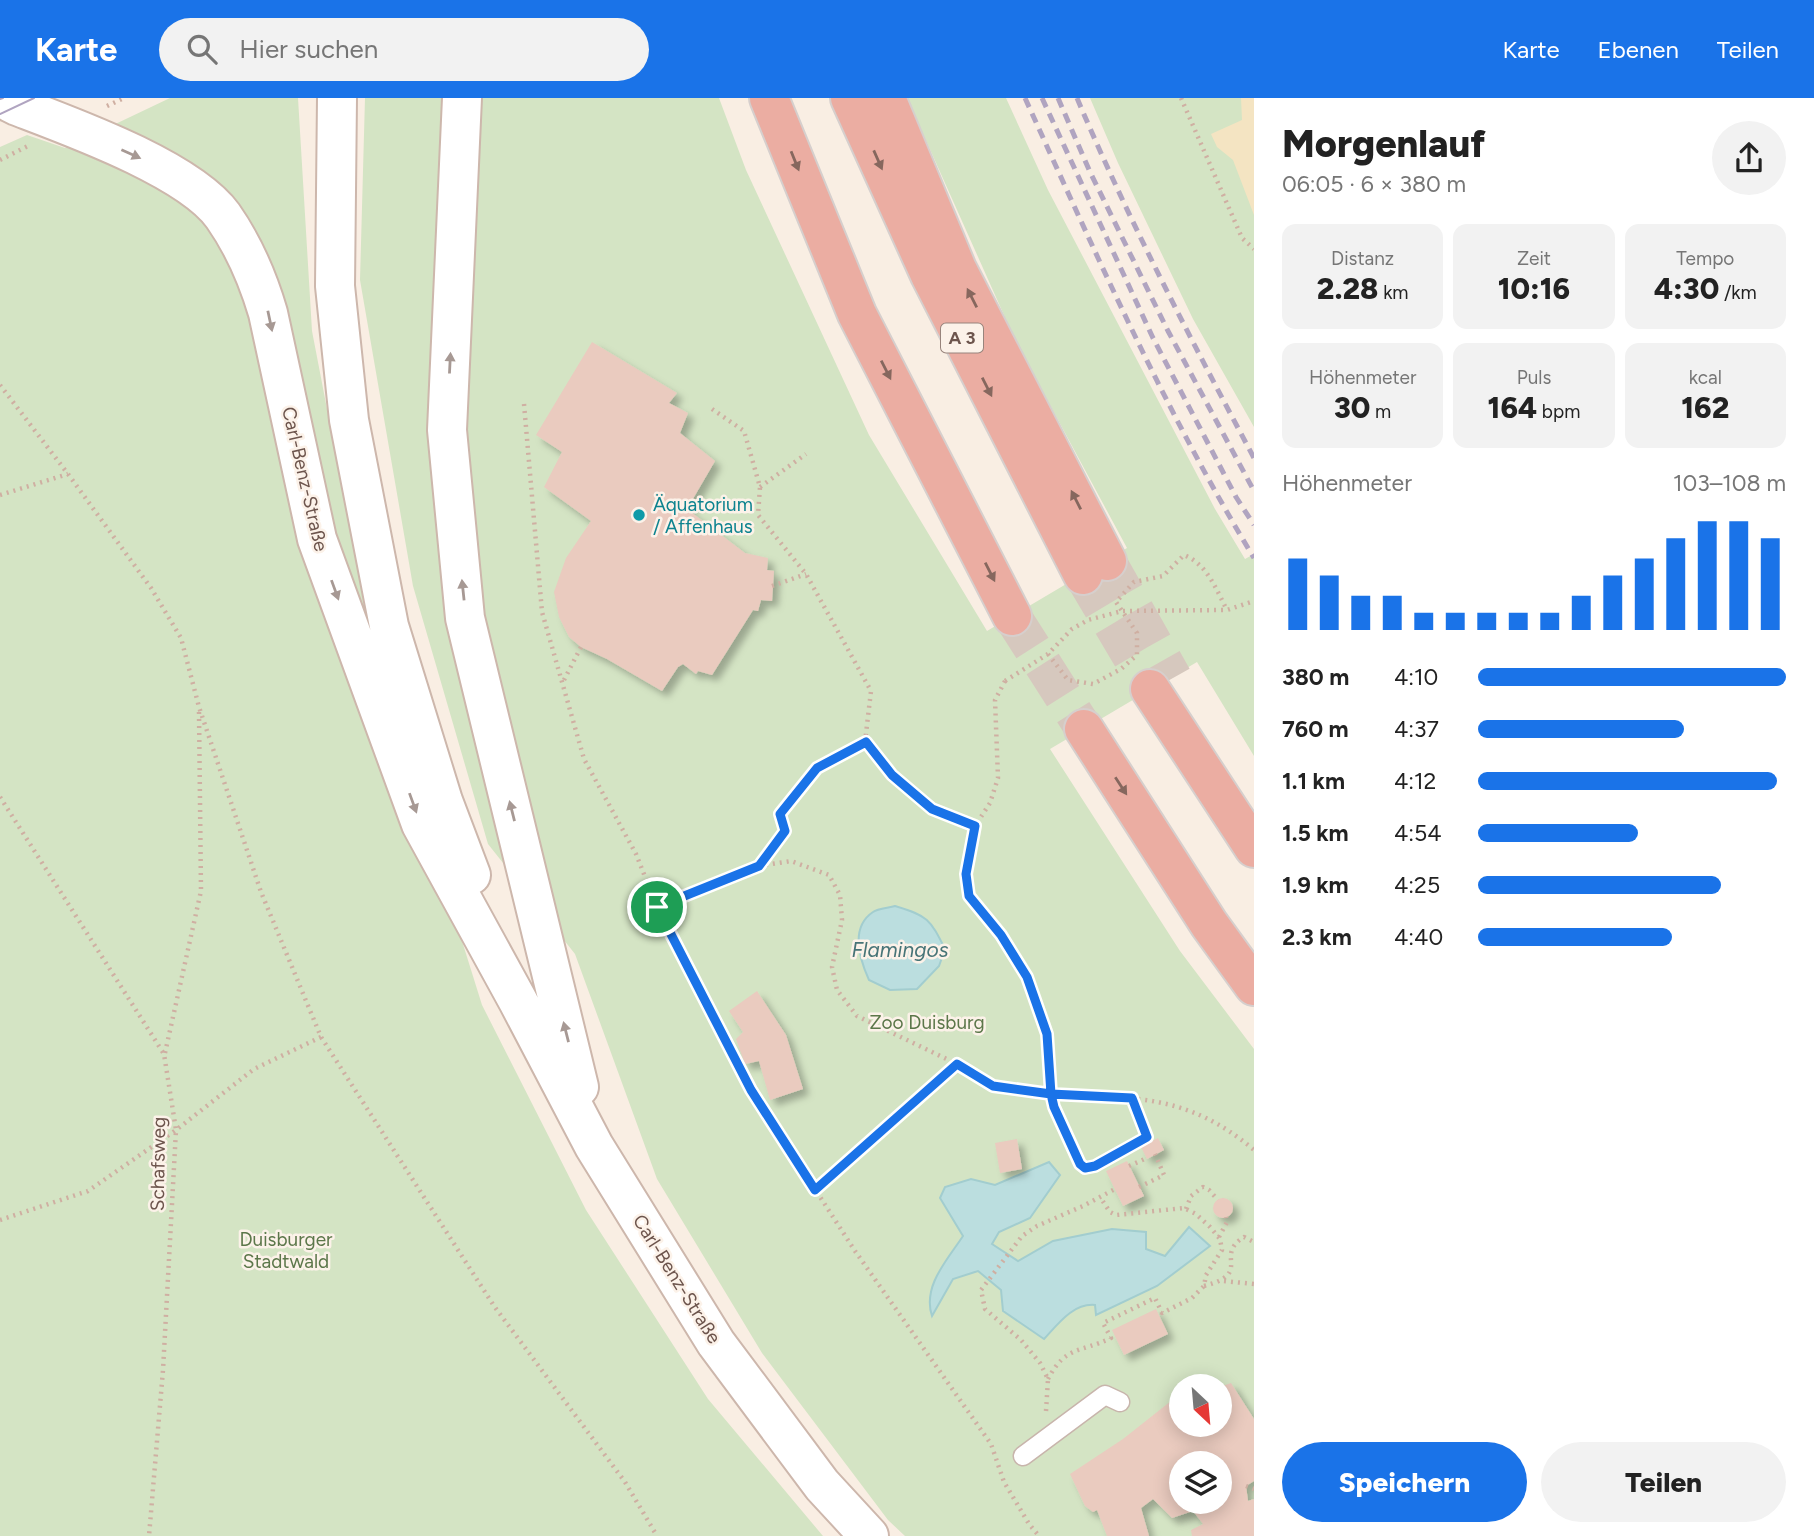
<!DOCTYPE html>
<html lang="de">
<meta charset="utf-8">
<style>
body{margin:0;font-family:Figtree,sans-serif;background:#f2f2f2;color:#222;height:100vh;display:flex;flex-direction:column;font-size:26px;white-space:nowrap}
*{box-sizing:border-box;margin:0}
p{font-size:23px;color:#767676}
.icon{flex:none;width:38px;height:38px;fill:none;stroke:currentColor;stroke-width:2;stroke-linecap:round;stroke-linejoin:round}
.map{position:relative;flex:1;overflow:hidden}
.panel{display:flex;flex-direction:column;background:#fff;width:560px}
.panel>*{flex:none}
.needle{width:46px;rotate:154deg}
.fabs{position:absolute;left:1169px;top:1276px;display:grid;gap:14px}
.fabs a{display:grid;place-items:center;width:63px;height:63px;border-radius:50%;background:#fff;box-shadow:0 4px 18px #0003;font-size:35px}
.pin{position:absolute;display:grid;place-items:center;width:60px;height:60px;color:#fff;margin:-30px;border:4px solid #fff;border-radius:50%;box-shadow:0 2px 7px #0007}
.round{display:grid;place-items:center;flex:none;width:74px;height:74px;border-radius:37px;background:#f2f2f2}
.overview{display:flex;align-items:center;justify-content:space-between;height:119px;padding:0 28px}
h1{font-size:38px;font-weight:800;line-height:52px}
.figures{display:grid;grid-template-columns:repeat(3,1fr);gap:10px;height:119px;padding:7px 28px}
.figures div{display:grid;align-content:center;border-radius:14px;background:#f2f2f2;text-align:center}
.figures b{font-size:30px;font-weight:800}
.figures small{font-size:19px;font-weight:400}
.figures p{font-size:19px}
.chart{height:196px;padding:14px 28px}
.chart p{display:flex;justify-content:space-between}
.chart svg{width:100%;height:126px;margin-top:7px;stroke:#1a73e8;stroke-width:6}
.action{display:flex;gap:14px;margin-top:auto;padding:14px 28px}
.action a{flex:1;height:80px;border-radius:42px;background:#1a73e8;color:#fff;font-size:28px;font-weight:800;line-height:80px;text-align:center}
.action a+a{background:#f2f2f2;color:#222}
ul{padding:0 28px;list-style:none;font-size:23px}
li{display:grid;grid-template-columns:112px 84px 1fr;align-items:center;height:52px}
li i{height:18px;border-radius:9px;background:#1a73e8}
header{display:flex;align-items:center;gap:42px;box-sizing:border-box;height:98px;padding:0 35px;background:#1a73e8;color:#fff}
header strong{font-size:33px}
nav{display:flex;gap:38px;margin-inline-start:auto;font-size:24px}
.search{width:490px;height:63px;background:#f2f2f2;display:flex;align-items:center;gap:18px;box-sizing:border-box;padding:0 24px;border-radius:38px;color:#767676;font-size:26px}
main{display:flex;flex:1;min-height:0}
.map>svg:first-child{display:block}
.green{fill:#d4e4c4;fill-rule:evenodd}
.sand{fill:#f4e4c2}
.water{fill:#bbdedf;stroke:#a2cdcf;stroke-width:2}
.building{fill:#eacbbf;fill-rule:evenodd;filter:url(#shadow)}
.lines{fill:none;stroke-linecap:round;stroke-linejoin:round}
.highway-tunnel{stroke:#d6c8be;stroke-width:38;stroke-dasharray:38 19;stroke-linecap:butt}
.lane-casing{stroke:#c8b5ac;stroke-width:21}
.secondary-casing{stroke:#cdb7ac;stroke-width:42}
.highway-casing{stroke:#d6cfcd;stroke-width:42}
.path{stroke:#cfafa2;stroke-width:4.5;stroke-dasharray:2 5;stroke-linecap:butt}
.lane{stroke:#fff;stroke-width:18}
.secondary{stroke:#fff;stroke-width:38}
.highway{stroke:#ebada2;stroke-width:38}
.tram{stroke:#b0a4c0;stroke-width:2}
.rail{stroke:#b0a4c0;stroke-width:5;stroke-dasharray:10 7;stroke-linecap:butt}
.path-bridge{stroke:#cfafa2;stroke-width:4.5;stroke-dasharray:2 5;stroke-linecap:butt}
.oneway{fill:#a79994}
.oneway2{fill:#86675e}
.route-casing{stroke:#fff;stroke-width:14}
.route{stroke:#1a73e8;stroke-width:9}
.culture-dot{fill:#0f9aa8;stroke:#fcf2e9;stroke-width:2.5}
.labels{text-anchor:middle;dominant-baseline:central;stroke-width:5;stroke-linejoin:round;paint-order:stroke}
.shield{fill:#fcf2e9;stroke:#98847c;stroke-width:2}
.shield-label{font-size:18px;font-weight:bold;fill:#6d554d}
.street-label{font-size:19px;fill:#6d554d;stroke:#fcf2e9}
.culture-label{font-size:19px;fill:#0d838f;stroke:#fcf2e9;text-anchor:start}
.park-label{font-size:19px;fill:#5c774a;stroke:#fcf2e9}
.water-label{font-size:21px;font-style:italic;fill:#477477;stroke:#fcf2e9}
</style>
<header>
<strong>Karte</strong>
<div class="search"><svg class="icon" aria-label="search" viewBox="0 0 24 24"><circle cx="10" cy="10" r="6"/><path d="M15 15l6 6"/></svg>Hier suchen</div>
<nav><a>Karte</a><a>Ebenen</a><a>Teilen</a></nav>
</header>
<main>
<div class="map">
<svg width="1254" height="1438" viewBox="0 0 1254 1438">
<defs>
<filter id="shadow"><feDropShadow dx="6" dy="6" stdDeviation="3.5" flood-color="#0004"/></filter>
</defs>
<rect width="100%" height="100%" fill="#f9eee3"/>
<!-- green -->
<path class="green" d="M 170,0 L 298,0 L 312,233 L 377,571 L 482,907 L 586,1112 L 708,1301 L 823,1438 L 0,1438 L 0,49 L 27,37 L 65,50 Z
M 365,0 L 719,0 L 746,72 L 869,337 L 987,533 L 1127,450 L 1016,244 L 907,0 L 1006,0 L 1048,92 L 1215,411 L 1245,461 L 1254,456 L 1254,658 L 1197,564 L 1050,651 L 1180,853 L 1254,951 L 1254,1438 L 905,1438 L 888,1422 L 762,1255 L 657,1081 L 575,856 L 488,746 L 413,488 L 360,182 ZM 1181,1288 L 1220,1288 L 1220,1326 L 1181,1326 ZM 1181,1365 L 1220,1365 L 1220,1404 L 1181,1404 Z
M 1090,0 L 1254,0 L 1254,329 L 1193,221 L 1118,65 Z"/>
<!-- sand -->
<path class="sand" d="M 1241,0 L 1254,0 L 1254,117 L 1233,62 L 1217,49 L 1211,36 L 1242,22 Z"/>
<!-- water -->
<path class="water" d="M 895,808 C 928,818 930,821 945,851 L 939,868 L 917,891 L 890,892 L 869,882 C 860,862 849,830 873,814 C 878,810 889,810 895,808 Z
M 1049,1064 L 1060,1077 L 1030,1120 L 999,1134 L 992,1146 L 1018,1163 L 1053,1143 L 1112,1131 L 1146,1134 L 1146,1151 L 1165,1158 L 1189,1129 L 1210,1148 L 1157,1188 L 1096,1217 L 1095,1207 C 1073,1205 1058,1226 1044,1241 L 1003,1213 L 1001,1192 L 978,1173 L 953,1181 L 932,1218 C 922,1188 948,1161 963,1138 L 940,1100 L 945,1089 L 971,1081 L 995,1087 Z"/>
<!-- building -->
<path class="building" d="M 592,244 L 677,295 L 669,305 L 688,315 L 680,335 L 715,363 L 687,411 L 745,455 L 768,460 L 767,472 L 774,473 L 772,503 L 761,502 L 758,513 L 753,512 L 712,577 L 698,573 L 696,576 L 683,566 L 678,569 L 662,593 L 607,561 L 581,549 L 569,539 L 559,519 L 554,494 L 566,460 L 591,423 L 544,389 L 562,354 L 536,337 Z
M 757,893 L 786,937 L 803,991 L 770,1002 L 759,963 L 745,966 L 736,941 L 743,934 L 729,913 Z
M 1158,1040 L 1164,1052 L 1147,1061 L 1141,1049 Z
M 1017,1041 L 1022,1071 L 1000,1075 L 995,1045 Z
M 1127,1063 L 1144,1098 L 1123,1108 L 1106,1073 Z
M1213 1110a10 10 0 1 1 20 0a10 10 0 1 1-20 0Z
M 1156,1211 L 1168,1236 L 1124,1257 L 1112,1232 Z
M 1231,1285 L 1254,1321 L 1254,1383 L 1246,1388 L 1248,1403 L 1254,1401 L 1254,1438 L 1192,1438 L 1191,1432 L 1203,1426 L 1193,1413 L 1172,1420 L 1153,1401 L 1141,1410 L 1149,1438 L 1107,1438 L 1097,1412 L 1093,1414 L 1085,1408 L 1070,1376 L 1123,1341 L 1171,1303 L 1181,1300 L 1181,1326 L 1220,1326 L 1220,1289 ZM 1181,1365 L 1220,1365 L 1220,1404 L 1181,1404 Z"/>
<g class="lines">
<!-- highway-tunnel -->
<path class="highway-tunnel" d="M 1107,463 L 1173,580
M 1083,477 L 1137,568
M 1012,518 L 1084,631"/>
<defs>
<path id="lane" d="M 1023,1358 L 1105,1297 L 1120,1304"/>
<path id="secondary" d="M 9,0 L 11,5 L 17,8 C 72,29 189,71 223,118 C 244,148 258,181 268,215 L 317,441 L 421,726 L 518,903 L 594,1048 L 716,1245 L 822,1387 L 869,1438
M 337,0 L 335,188 L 349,322 L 389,528 L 443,703 L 471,777
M 462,0 L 447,332 L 465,520 L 579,989"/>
<path id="highway" d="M 769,0 L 857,216 L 1012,518
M 850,0 L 930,177 L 1083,477
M 886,0 L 957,171 L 1107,463
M 1150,591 L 1254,750
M 1084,631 L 1209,826 L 1254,888"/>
</defs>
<!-- lane casing -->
<use href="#lane" class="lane-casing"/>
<!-- secondary casing -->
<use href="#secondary" class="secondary-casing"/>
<!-- highway casing -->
<use href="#highway" class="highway-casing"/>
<!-- path -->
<path class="path" d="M 1181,0 L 1242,140 L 1254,151
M 107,8 L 124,0
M 0,62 L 28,48
M 0,287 L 68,376 L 151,490 L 181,540 L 199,609 L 261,794 L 321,939 L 494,1208 L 625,1384 L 657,1438
M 524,306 L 542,514 L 584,661 L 636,756 L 657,809 L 751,992 L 855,1153 L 991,1346 L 1004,1384 L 1029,1426 L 1039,1438
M 712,311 L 744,333 L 760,389 L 758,417 L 806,476 L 871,593 L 865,644 L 892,677 L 932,711 L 975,728
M 760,389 L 806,356
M 0,397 L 68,376
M 772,488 L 806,476
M 564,582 L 581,549
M 1005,583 L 995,602 L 998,680 L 990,705 L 975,728 L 966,776 L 969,798 L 1001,837 L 1027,879 L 1047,936 L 1051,996 C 1133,1000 1187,995 1254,1052
M 0,699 L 164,956 L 176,1032 L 163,1272 L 149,1438
M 759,768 L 791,763 L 829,777 L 840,797 L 842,822 L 832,869 L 837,892 L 857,918 L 957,966 L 993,988 L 1051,996 L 1054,1009 L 1080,1066 L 1085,1070 L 1095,1068 L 1147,1039 L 1132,1000
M 657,809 L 759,768 L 785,733 L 780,716 L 817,670 L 865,644
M 165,955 L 201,793 L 199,614
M 1129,1068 L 1147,1060
M 1139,1089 L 1164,1077 L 1155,1056
M 815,1092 L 957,966
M 1186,1111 L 1191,1098 L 1203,1089 L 1209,1092 L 1218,1102
M 0,1122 L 88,1093 L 176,1032 L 254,971 L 321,939
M 1219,1139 L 1227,1124 L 1226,1119
M 1224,1183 L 1254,1186
M 1204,1188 C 1254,1175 1213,1158 1244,1139 L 1254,1144
M 1048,1281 C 1066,1247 1080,1255 1111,1240 L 1103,1225 L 1155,1200 L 1162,1215 L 1192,1200 L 1204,1188 L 1206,1177 L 1222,1152 L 1220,1141 L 1210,1129 L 1196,1116 L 1184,1110 L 1116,1117 L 1110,1114 L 1100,1099
M 1046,1313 L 1048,1281 L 1040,1265 L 1021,1242 L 985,1211 L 981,1192 L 1022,1138 L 1037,1128 L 1083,1108 L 1115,1091
M 1246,1388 L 1254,1391"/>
<!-- lane -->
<use href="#lane" class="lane"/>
<!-- secondary -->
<use href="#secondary" class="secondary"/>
<!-- highway -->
<use href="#highway" class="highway"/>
<!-- tram -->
<path class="tram" d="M 0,1 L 3,0
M 0,16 L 34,0"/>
<!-- rail -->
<path class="rail" d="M 1025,0 C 1096,156 1165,313 1254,460
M 1042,0 L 1153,240 L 1236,399 L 1254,427
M 1058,0 L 1090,74 L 1168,233 L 1254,393
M 1077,0 C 1129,123 1191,242 1254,360"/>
<!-- path-bridge -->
<path class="path-bridge" d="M 1048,556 L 1068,582 L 1093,586 L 1121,571 L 1137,557 L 1137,535 L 1116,504 L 1134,484 L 1163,478 L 1184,457 C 1207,466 1216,491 1227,512
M 1005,583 L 1048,556 L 1072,531 L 1088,522 L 1122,513 L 1227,512 L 1254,503"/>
</g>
<!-- one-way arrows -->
<defs><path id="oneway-solid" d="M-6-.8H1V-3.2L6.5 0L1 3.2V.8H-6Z" transform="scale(1.75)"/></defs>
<g class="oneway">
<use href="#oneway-solid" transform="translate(131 56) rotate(24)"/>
<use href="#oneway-solid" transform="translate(270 223) rotate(78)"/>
<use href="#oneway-solid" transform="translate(450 265) rotate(-87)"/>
<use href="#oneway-solid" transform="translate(335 492) rotate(70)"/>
<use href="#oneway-solid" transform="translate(463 492) rotate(-96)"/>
<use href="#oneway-solid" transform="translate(413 705) rotate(70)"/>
<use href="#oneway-solid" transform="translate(512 713) rotate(-104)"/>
<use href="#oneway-solid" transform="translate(566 934) rotate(-104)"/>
</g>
<g class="oneway2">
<use href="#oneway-solid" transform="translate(878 62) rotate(66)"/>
<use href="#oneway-solid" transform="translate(795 63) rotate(68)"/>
<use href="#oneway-solid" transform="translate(972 200) rotate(-117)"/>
<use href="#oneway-solid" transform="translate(886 272) rotate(63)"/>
<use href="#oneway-solid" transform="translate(987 289) rotate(63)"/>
<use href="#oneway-solid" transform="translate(1076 402) rotate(-117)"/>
<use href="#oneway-solid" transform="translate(990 474) rotate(63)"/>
<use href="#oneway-solid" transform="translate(1121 688) rotate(57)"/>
</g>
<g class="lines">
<defs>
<path id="route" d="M 657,809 L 751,992 L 815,1092 L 957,966 L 993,988 L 1051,996 L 1132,1000 L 1147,1039 L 1095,1068 L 1085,1070 L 1080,1066 L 1054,1009 L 1051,996 L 1047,936 L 1027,879 L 1001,837 L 969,798 L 966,776 L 975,728 L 932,711 L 892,677 L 866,644 L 817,670 L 780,716 L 785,733 L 759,768 L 657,809"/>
</defs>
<!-- route casing -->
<use href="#route" class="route-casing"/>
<!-- route -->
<use href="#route" class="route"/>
</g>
<!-- markers -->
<circle class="culture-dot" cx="639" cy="417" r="7"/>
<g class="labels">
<!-- shield labels -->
<rect class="shield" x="941" y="225.5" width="42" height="29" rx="5"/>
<g class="shield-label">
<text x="962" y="240">A 3</text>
</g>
<!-- street labels -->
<g class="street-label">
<text transform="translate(305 381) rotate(77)">Carl-Benz-Straße</text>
<text transform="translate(158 1066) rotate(-89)">Schafsweg</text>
<text transform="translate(677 1181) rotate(58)">Carl-Benz-Straße</text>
</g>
<!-- culture labels -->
<g class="culture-label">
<text x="653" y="406">Äquatorium<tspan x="653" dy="22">/ Affenhaus</tspan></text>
</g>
<!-- park labels -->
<g class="park-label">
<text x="927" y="924">Zoo Duisburg</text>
<text x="286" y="1141">Duisburger<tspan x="286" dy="22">Stadtwald</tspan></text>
</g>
<!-- water labels -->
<g class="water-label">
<text x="900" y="851">Flamingos</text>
</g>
</g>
</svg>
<div class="fabs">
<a><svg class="needle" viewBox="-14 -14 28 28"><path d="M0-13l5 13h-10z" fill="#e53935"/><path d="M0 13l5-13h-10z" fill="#767676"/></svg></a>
<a><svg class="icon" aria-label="layers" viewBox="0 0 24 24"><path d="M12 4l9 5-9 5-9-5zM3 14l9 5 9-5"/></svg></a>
</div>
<div class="pin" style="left:657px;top:809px;background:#1e9e55"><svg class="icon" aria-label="arrive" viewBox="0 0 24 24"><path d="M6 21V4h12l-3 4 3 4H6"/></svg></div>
</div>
<section class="panel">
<div class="overview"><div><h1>Morgenlauf</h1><p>06:05 · 6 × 380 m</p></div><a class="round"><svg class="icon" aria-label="share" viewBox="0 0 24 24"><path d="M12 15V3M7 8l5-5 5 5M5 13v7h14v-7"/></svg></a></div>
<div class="figures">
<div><p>Distanz</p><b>2.28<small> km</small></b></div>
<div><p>Zeit</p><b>10:16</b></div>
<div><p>Tempo</p><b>4:30<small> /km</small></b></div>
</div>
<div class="figures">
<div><p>Höhenmeter</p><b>30<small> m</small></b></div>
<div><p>Puls</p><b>164<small> bpm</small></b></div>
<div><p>kcal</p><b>162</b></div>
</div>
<div class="chart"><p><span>Höhenmeter</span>103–108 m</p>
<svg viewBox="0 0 160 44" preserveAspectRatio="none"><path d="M5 44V19M15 44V25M25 44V32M35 44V32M45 44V38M55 44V38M65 44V38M75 44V38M85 44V38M95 44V32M105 44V25M115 44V19M125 44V12M135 44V6M145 44V6M155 44V12"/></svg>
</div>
<ul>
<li><b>380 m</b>4:10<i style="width:100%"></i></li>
<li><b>760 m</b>4:37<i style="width:67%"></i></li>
<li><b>1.1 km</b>4:12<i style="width:97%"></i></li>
<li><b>1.5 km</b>4:54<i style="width:52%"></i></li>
<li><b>1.9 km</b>4:25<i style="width:79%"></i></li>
<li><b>2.3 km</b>4:40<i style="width:63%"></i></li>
</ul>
<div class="action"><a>Speichern</a><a>Teilen</a></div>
</section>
</main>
